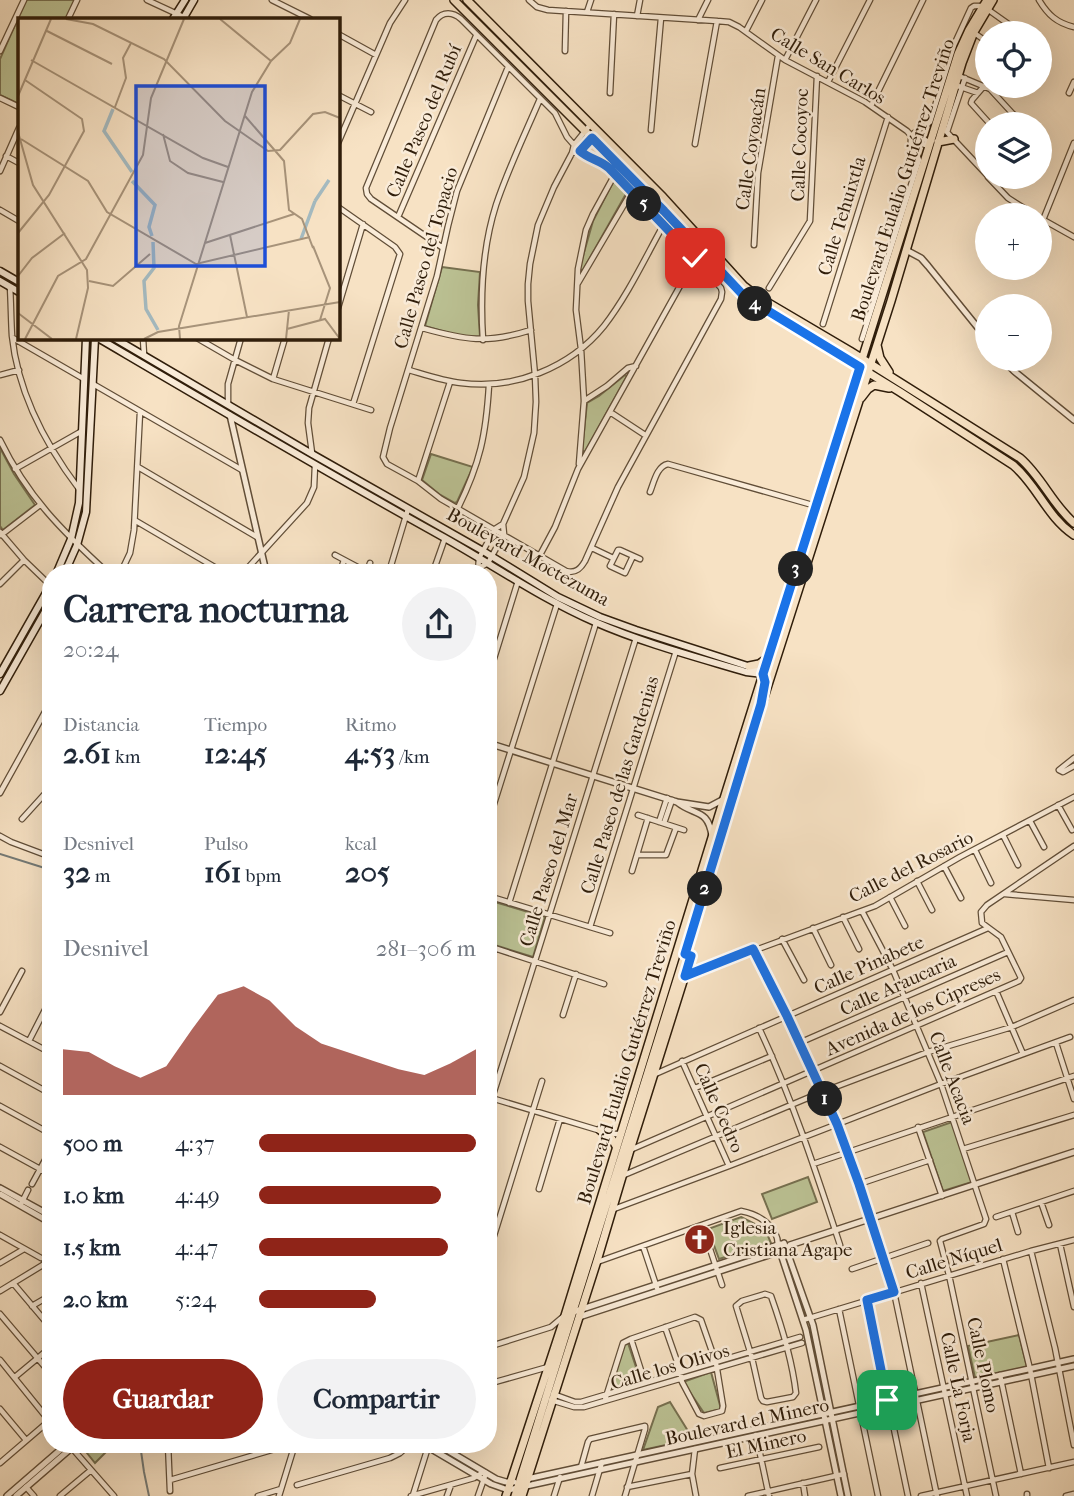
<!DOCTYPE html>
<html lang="es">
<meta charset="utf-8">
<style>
body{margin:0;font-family:"IM FELL French Canon",serif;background:#f2f2f3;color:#1f2937;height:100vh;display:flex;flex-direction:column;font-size:26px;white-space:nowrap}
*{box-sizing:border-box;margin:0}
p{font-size:23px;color:#747a83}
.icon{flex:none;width:38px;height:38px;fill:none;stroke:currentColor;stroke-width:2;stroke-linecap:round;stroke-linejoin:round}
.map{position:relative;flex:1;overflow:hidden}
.details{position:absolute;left:42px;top:564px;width:455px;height:889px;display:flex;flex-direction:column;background:#fff;border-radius:28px;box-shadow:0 7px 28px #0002}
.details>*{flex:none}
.buttons{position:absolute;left:975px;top:21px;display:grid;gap:14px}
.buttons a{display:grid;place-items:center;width:77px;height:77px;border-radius:50%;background:#fff;box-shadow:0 7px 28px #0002;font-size:35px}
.pin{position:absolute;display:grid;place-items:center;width:60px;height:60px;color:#fff;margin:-30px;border-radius:14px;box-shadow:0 4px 10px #0006}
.km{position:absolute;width:35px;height:35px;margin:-18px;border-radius:50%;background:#222;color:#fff;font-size:19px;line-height:35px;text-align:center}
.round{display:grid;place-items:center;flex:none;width:74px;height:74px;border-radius:37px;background:#f2f2f3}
.head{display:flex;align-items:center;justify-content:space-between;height:119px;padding:0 21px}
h1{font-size:38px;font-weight:700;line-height:52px}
.figures{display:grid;grid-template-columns:repeat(3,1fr);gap:10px;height:119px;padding:7px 21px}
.figures div{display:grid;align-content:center}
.figures b{font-size:30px;font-weight:700}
.figures small{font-size:19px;font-weight:400}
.figures p{font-size:19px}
.chart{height:196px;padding:14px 21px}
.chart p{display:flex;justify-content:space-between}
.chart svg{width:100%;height:126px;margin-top:7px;fill:#8f2418;opacity:.7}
.action{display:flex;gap:14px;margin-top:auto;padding:14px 21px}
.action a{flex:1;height:80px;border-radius:42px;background:#8f2418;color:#fff;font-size:28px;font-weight:700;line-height:80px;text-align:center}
.action a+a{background:#f2f2f3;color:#1f2937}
ul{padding:0 21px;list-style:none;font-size:23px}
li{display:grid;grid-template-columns:112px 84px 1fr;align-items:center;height:52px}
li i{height:18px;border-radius:9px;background:#8f2418}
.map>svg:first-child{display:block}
.green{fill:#bcc395;stroke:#767050;stroke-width:2}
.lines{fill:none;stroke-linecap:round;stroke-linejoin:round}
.stream{stroke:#757b77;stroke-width:2}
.minor-casing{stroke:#614e38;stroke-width:7}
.tertiary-casing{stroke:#614e38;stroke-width:8}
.secondary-casing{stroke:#2f1d0a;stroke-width:9}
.primary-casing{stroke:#2f1d0a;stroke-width:10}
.minor{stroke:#faecd9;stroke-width:4.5}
.tertiary{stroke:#faecd9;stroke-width:5}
.secondary{stroke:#faecd9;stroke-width:6}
.primary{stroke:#f7e2c4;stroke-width:7}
.route-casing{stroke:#fff;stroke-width:14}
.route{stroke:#1a73e8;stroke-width:9}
.labels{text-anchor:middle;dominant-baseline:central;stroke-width:5;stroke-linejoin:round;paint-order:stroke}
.street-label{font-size:19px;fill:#2f1d0a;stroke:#faecd9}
.poi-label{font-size:19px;fill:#2f1d0a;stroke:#faecd9;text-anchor:start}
.inset-river{fill:none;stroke:#a4bac0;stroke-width:3.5}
.inset-road{fill:none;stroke:#a7937a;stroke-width:2}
.view{fill:#1d4ed8;fill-opacity:0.15;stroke:#1d4ed8;stroke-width:3.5}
.inset-edge{fill:none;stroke:#2f1d0a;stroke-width:3.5}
</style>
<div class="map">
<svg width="1074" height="1496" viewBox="0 0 1074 1496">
<rect width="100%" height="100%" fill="#f7e2c4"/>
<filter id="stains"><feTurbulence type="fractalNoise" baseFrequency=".00286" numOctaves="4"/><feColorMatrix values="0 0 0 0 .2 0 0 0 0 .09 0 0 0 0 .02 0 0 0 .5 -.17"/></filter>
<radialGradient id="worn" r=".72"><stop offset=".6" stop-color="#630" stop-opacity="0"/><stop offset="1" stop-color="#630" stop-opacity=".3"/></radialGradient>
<!-- green -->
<path class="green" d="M 26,0 L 75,0 L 66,19 L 19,19 L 19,104 L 0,95 L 0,59 Z
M 616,181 L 627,192 L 583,270 L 579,270 L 593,221 L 613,182 Z
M 442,267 L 480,272 L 478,305 L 480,337 L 463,337 L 425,326 Z
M 625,375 L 627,376 L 585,452 L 582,450 L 587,403 L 599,396 Z
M 0,448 L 14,474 L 35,505 L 3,530 L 0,526 Z
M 431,454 L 473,467 L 457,502 L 455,503 L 439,494 L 422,480 Z
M 488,900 L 545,917 L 533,957 L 488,943 Z
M 952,1122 L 972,1182 L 943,1191 L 923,1132 Z
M 808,1177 L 817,1202 L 772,1219 L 762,1194 Z
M 741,1217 L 765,1229 L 771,1243 L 719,1259 L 708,1229 Z
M 1019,1335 L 1027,1367 L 975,1378 L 968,1346 Z
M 628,1343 L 641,1382 L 610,1392 L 624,1345 Z
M 711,1372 L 721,1409 L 704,1413 L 683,1382 Z
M 670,1402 L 693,1439 L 643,1450 L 658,1407 Z
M 88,1444 L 114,1444 L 95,1463 L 83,1448 Z"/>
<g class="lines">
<!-- stream -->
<path class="stream" d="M 0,854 L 51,870
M 140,1444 L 144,1472 L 149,1496"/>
<defs>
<path id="minor" d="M 147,0 L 188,19
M 272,0 L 310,19
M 529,0 L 537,7 L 548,10 L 717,21 L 729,22 L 739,27 L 785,60 L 865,102 L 907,131 C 912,137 920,146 929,145
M 1039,0 C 1048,15 1057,23 1074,27
M 587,12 L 591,0
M 637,16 L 640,0
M 68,19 L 77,0
M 698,20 L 708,0
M 746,31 L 762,0
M 973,32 L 987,42
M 338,34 L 376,55
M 0,51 L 24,0
M 565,51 L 566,11
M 785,60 L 816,0
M 959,76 L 990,89 L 1013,114 L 1028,124
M 828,82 L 870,0
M 955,85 L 978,93
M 984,86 L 972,100 L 971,103 L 990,124
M 610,93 L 614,14
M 1069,93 L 1074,82
M 338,95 L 371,112
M 0,98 L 19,107
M 871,106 L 923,0
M 1002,124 L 1013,114
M 943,128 L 987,175
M 651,130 L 661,18
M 947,132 L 965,78
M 915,133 L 927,141 L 930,144
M 338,143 L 390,23 L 405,0
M 695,144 L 717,21
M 572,153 L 580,151 L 593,137
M 6,156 L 19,163
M 0,171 L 19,128
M 988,177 L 1008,198 L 1035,215
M 338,207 L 395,247 L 400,254 L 353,404
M 0,210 L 19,221
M 398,217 L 476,36
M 1040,218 L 1074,237
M 1043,220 L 1074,143
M 754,245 L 758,173 L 778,56
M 443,248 L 371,199 L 367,194 L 366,188 L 436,20 C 443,11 453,12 461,19 L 555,113 L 567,137 L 574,145 L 589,158 L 601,162 L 609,168 L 664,224 L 721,288 L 722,292 L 721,299 L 618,487 L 585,561 C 581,568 576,574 566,571 L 441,499 L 418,481 L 387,464 L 383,457 L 390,428 L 437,276 L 448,226 L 457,191 L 508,67
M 578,283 L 632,191
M 10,287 C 11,303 11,320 12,336 C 18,393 45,444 79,489
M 769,288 L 810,221 L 817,76
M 338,308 L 363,224
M 823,324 L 888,117
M 422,328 C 465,340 487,344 531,330
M 13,338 L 84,379
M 143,338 L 144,355
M 197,338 L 235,360 L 273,379 L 371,410
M 862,339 L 919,160 C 917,154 912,149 911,143 C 909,131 924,128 930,122 L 954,45 L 971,8 L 974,6 L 983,6 L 1021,33
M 483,340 C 480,294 482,249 496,205 C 508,169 525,134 540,99
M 409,370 C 426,375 443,381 461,383 C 514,390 570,368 604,326 C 628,295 645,258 664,224
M 0,375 L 19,370
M 273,379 L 285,338
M 93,384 L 242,470
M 584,401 L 607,386 L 628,368 L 636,366
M 228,404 L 228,384 L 241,338
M 610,412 L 645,435
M 0,440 C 27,496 62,531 107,572
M 312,453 L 308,423 L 309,408 L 329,338
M 579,464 L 584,401 L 581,349 L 576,310 L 578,269 L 586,230 L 593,214 L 615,174
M 138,467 L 257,537
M 15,469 L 82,431
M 418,481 L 450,382
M 650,492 C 654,482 657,466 668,464 L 816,506
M 458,508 C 480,463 486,435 489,385
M 136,521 L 223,572
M 0,532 L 24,560 L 51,586
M 1,535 L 40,505
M 592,548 L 613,558
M 335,555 L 367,572 L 370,563
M 540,555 L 555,527 L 578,469 L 695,259
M 633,556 L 625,573 L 610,566 L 618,550 L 620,550 L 640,559
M 479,568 L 488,563 L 504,534 L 503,524 L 524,477 L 534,433 L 536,402 L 535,375 L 528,301 L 528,284 L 530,264 L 538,225 L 554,187 L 572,153 L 574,145 L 590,125
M 121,572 L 130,553 L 134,530 L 140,412
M 244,572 L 307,503 L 314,487 L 315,465
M 340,572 L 344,560
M 389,572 L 408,509
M 433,572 L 445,538
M 478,572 L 479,558 L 495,529 L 503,524
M 0,584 L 24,560
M 488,678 L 518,581
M 1074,758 L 1059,770 L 1063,772 L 1074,766
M 0,793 L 51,701
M 1058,805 L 1072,830
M 638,815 L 684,830
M 22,819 L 51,787
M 1030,821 L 1044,847
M 659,822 L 667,798
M 488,823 L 557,604
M 664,823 L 672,800
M 1003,835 L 1018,865
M 0,836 L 11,842 L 51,857
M 975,850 L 991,883
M 637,855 L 666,855 L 676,828
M 944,866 L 961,898
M 632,871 L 648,818
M 917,881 L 932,910
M 1005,894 L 1074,900
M 488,896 L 610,933
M 890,897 L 905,926
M 509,903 L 596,623
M 862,911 L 893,970 L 941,1084 L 986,1219 L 984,1224 L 942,1239 L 940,1241 L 949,1275 L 996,1496
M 843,917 L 859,949
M 590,927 L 676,651
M 813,928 L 831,965
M 782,939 L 804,980
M 488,946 L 604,984
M 753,949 L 787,1016 L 837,1124 L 859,1184 L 894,1292 L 937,1496
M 488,968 L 494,948
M 685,976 L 875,906 L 960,857 L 1074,797
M 996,991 L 1023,1054
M 0,1012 L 22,971
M 563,1015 L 576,974
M 0,1026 L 51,1053
M 759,1028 C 792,1098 816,1172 840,1245
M 29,1041 L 50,1000
M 799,1043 L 1008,952
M 1056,1043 L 1074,1099
M 682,1061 L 729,1166
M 0,1066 L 51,1094
M 653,1075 L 988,928
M 695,1088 L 772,1056
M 488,1097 L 611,1134 L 621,1134
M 0,1106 L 51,1134
M 488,1111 L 636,638
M 918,1127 L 942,1196
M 0,1147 L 51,1175
M 963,1149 L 1074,1115
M 630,1150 L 1019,981 L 1021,978 L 1001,937 L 982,923 L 981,912 L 987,905 L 1074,846
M 813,1164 L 1074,1076
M 624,1175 L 822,1092 L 928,1052 L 1012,1027 L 1074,1000
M 32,1184 L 51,1149
M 859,1184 L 930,1160
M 539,1189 L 560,1119
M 22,1202 L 28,1190
M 1041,1202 L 1049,1225
M 614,1209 L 729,1166 L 941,1084 L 1070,1037
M 1012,1212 L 1018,1232
M 996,1217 L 1074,1191
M 702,1225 L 722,1285
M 0,1235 L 41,1258
M 1060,1244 L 1074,1307
M 643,1246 L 657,1288
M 1031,1251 L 1055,1348 L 1074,1445
M 488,1255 L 542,1081
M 1003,1259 L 1030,1369 L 1049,1468
M 596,1261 L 600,1261 L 741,1211 C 758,1214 778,1226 778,1245
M 0,1263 L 24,1249
M 852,1269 L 928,1243
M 13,1283 L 51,1328
M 921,1283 L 967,1496
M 0,1291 L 51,1260
M 765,1294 L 771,1296 C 782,1327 792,1359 796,1393 L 793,1397 L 767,1402 L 763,1401 L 761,1398 L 752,1358 L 736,1306 L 742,1301 Z
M 867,1300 L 908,1496
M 32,1306 L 51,1295
M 839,1309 L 878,1496
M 0,1314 L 51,1374
M 803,1320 L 1031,1251 L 1074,1240
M 631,1339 L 645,1383
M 488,1347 L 551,1327 L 564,1316
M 0,1360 L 51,1423
M 1000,1375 L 1021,1474
M 15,1377 L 51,1347
M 488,1384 L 548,1367
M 553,1394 L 575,1402 L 581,1402 L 800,1337
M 551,1400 L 574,1407 L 584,1407 L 802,1343
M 605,1400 L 623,1343 L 631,1339 L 695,1317 L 701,1320 L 716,1363 L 723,1406 L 722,1411 L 704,1416 L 699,1414 L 682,1382 L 680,1370 L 665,1327
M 0,1409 L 26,1440
M 756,1435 L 769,1496
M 168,1444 L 170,1491
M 71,1447 L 114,1496
M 695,1449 L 692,1474 L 696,1496
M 0,1463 L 49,1421
M 581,1467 L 588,1442 L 590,1439 L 645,1426 L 645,1429 L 625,1496
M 720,1468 L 819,1447
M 170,1480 L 292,1444
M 803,1483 L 805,1496
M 297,1485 L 390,1458 L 400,1453 L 410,1444
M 26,1487 L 34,1496
M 627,1487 L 692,1474
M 1027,1494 L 1027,1496
M 413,1495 L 429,1444
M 60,1496 L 91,1470
M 258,1496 L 281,1489
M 279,1496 L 295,1444
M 411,1496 L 474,1478 L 483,1472
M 447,1496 L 451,1485
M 478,1496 L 486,1473
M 554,1496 L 560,1477
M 592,1496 L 602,1462
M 748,1496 L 844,1474
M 921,1496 L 1074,1462
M 1066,1496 L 1074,1494"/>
<path id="tertiary" d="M 906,250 L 921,258 L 928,266 L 987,339
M 1002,359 L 1014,371 L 1074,420
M 230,415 L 266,572
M 488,743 L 677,802 L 709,807 L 724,799
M 677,802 C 694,816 708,808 712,836
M 0,1188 L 51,1216
M 0,1194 L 51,1223
M 784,1243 L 813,1325 L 848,1496
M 778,1245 L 806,1330 L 841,1496
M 570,1313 L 781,1244
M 579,1317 L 787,1249 L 790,1245 L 1074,1152
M 423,1444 L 491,1484 L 508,1490 L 1074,1366
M 437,1444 L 496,1479 L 506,1482 L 514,1482
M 527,1479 L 1074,1359
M 7,1496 L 67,1444
M 16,1496 L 76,1444"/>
<path id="secondary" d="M 173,19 L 185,0
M 183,19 L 194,0
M 0,271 L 19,282
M 0,281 L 19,292
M 98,338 C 212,405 327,473 443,537 C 493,565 542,599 595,622 C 643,643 696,657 746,672 L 763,674
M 114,338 L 312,454 L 483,551 L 558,597 L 600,617 L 636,630 L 757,669 L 763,674
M 57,572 L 71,539 L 79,503 L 86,338
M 65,572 L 77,545 L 86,512 L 95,338
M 0,674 L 51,584
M 0,691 L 51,601"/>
<path id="primary" d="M 454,0 L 665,211 L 745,297 L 900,392 L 1013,465 C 1037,485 1047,517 1074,535
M 467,0 L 663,197 L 744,286 L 760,298 L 850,351 L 1020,458 C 1042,477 1052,504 1074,523
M 938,142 L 954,139
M 877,345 L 880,358 L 889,372
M 861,398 L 868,389 L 874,385 L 889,388
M 749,666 L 759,664 L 766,659
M 600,1130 L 612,1139 L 616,1146
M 506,1496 L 563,1322 L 726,792 L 958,54 L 969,30 L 987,0
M 515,1496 L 685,954 L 743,763 L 891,301 L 962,63 L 974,32 L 993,0
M 522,1496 L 597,1261 L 630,1150 L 691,956 L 685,954"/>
</defs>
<!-- minor casing -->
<use href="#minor" class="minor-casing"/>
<!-- tertiary casing -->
<use href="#tertiary" class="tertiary-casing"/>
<!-- secondary casing -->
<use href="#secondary" class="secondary-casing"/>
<!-- primary casing -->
<use href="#primary" class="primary-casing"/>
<!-- minor -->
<use href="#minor" class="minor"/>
<!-- tertiary -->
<use href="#tertiary" class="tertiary"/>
<!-- secondary -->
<use href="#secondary" class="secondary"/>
<!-- primary -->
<use href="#primary" class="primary"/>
</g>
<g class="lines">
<defs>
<path id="route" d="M 695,258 L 609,168 C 600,160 589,159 580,151 L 592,138 L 664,211 L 745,297 L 860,367 L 763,674 L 765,682 L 761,704 L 685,954 L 691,956 L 685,976 L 753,949 L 787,1016 L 837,1124 L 859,1184 L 894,1292 L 867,1300 L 887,1400"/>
</defs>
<!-- route casing -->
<use href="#route" class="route-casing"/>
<!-- route -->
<use href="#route" class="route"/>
</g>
<!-- icons -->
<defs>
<symbol id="church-disc" viewBox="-11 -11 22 22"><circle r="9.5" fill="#8f2418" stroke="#faecd9"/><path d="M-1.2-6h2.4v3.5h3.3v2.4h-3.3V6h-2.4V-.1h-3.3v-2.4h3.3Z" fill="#fff"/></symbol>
</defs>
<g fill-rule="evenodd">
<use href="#church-disc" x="682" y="1222" width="35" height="35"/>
</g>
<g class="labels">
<!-- street labels -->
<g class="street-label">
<text transform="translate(828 66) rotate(31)">Calle San Carlos</text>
<text transform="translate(424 121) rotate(-67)">Calle Paseo del Rubí</text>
<text transform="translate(800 145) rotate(-88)">Calle Cocoyoc</text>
<text transform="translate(751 149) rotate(-82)">Calle Coyoacán</text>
<text transform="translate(903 180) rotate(-72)">Boulevard Eulalio Gutiérrez Treviño</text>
<text transform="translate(842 216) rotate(-73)">Calle Tehuixtla</text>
<text transform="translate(426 258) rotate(-74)">Calle Paseo del Topacio</text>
<text transform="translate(528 557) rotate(29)">Boulevard Moctezuma</text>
<text transform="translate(620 785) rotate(-73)">Calle Paseo de las Gardenias</text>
<text transform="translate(911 867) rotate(-27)">Calle del Rosario</text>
<text transform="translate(549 870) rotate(-73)">Calle Paseo del Mar</text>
<text transform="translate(869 965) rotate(-24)">Calle Pinabete</text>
<text transform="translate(898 985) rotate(-24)">Calle Araucaria</text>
<text transform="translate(913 1012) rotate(-24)">Avenida de los Cipreses</text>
<text transform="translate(627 1062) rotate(-73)">Boulevard Eulalio Gutiérrez Treviño</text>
<text transform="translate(952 1078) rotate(69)">Calle Acacia</text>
<text transform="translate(719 1108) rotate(66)">Calle Cedro</text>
<text transform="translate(954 1259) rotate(-17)">Calle Níquel</text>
<text transform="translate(983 1365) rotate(78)">Calle Plomo</text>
<text transform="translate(670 1367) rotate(-16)">Calle los Olivos</text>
<text transform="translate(958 1387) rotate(78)">Calle La Forja</text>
<text transform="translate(747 1422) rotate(-12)">Boulevard el Minero</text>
<text transform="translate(766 1444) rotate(-12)">El Minero</text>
</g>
<!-- poi labels -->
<g class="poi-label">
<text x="723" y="1228">Iglesia<tspan x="723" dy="22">Cristiana Agape</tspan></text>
</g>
</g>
<!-- overview -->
<g transform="translate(18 18)">
<rect width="322" height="322" fill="#f7e2c4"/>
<path class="inset-river" d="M 95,91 L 86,113 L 114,154M 114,163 L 137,187 L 131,209 L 134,218M 297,183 L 311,162M 283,221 L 297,183M 135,224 L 136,250 L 126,263 L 128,291 L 140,312"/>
<path class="inset-road" d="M 48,1 L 75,6 L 146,41 L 207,103 L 250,133 L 262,132 L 295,96 L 307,94 L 322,100M 202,1 L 253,43M 29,13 L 94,46M 13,42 L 185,140 L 210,149M 0,78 L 33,1M 97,89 L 108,60 L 105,40 L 113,25M 227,98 L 266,143 L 271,192 L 284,201 L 295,230M 0,114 L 15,167 L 69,252 L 70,270 L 58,321M 145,116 L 152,143 L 170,155 L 205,164M 3,121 L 70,163 L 89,194 L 178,246 L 292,219M 0,215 L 31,177 L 66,113 L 64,101 L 7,62M 212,217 L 229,299M 187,225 L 276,196M 295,228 L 312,270 L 302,302M 0,258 L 14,240 L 47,215M 71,263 L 95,268 L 132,236M 0,295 L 34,321M 269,311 L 307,301 L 322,321M 7,321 L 40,258 L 68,241 L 125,137 L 133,80 L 166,1M 126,321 L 140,314 L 322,284M 162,321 L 161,308 L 234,74 L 253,43 L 272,25 L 282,1M 268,321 L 271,292"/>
<path class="view" d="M 118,68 L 247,68 L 247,248 L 118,248 Z"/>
<rect width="322" height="322" class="inset-edge"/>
</g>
<rect width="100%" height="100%" filter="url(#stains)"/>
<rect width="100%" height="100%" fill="url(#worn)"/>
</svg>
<div class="buttons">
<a><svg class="icon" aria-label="locate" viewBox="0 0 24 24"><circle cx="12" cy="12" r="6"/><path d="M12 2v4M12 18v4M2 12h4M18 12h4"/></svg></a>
<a><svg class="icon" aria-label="layers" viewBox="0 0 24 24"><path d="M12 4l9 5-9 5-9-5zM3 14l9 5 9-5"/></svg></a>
<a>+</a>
<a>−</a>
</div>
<div class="pin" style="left:887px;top:1400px;background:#1e9e55"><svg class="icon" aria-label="arrive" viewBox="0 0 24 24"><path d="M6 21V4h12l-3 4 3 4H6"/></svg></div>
<div class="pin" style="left:695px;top:258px;background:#d93025"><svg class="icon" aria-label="check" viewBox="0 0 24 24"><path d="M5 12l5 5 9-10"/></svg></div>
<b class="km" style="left:825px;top:1099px">1</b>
<b class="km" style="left:705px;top:889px">2</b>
<b class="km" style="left:796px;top:569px">3</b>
<b class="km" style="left:755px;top:304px">4</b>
<b class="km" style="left:644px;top:204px">5</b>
<section class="details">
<div class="head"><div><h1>Carrera nocturna</h1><p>20:24</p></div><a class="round"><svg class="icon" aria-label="share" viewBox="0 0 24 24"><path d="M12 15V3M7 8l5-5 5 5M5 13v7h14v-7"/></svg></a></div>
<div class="figures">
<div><p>Distancia</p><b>2.61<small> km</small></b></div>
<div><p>Tiempo</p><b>12:45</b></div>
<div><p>Ritmo</p><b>4:53<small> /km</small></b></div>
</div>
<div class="figures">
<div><p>Desnivel</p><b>32<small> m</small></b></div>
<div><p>Pulso</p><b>161<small> bpm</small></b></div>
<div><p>kcal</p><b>205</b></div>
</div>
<div class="chart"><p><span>Desnivel</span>281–306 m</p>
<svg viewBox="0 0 160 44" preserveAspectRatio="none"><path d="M0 44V28L10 29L20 34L30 38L40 34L50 21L60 9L70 6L80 11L90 20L100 26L110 29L120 32L130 35L140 37L150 33L160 28V44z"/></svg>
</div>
<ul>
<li><b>500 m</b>4:37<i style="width:100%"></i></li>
<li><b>1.0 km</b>4:49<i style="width:84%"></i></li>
<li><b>1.5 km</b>4:47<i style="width:87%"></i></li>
<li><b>2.0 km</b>5:24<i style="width:54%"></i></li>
</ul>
<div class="action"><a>Guardar</a><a>Compartir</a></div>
</section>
</div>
